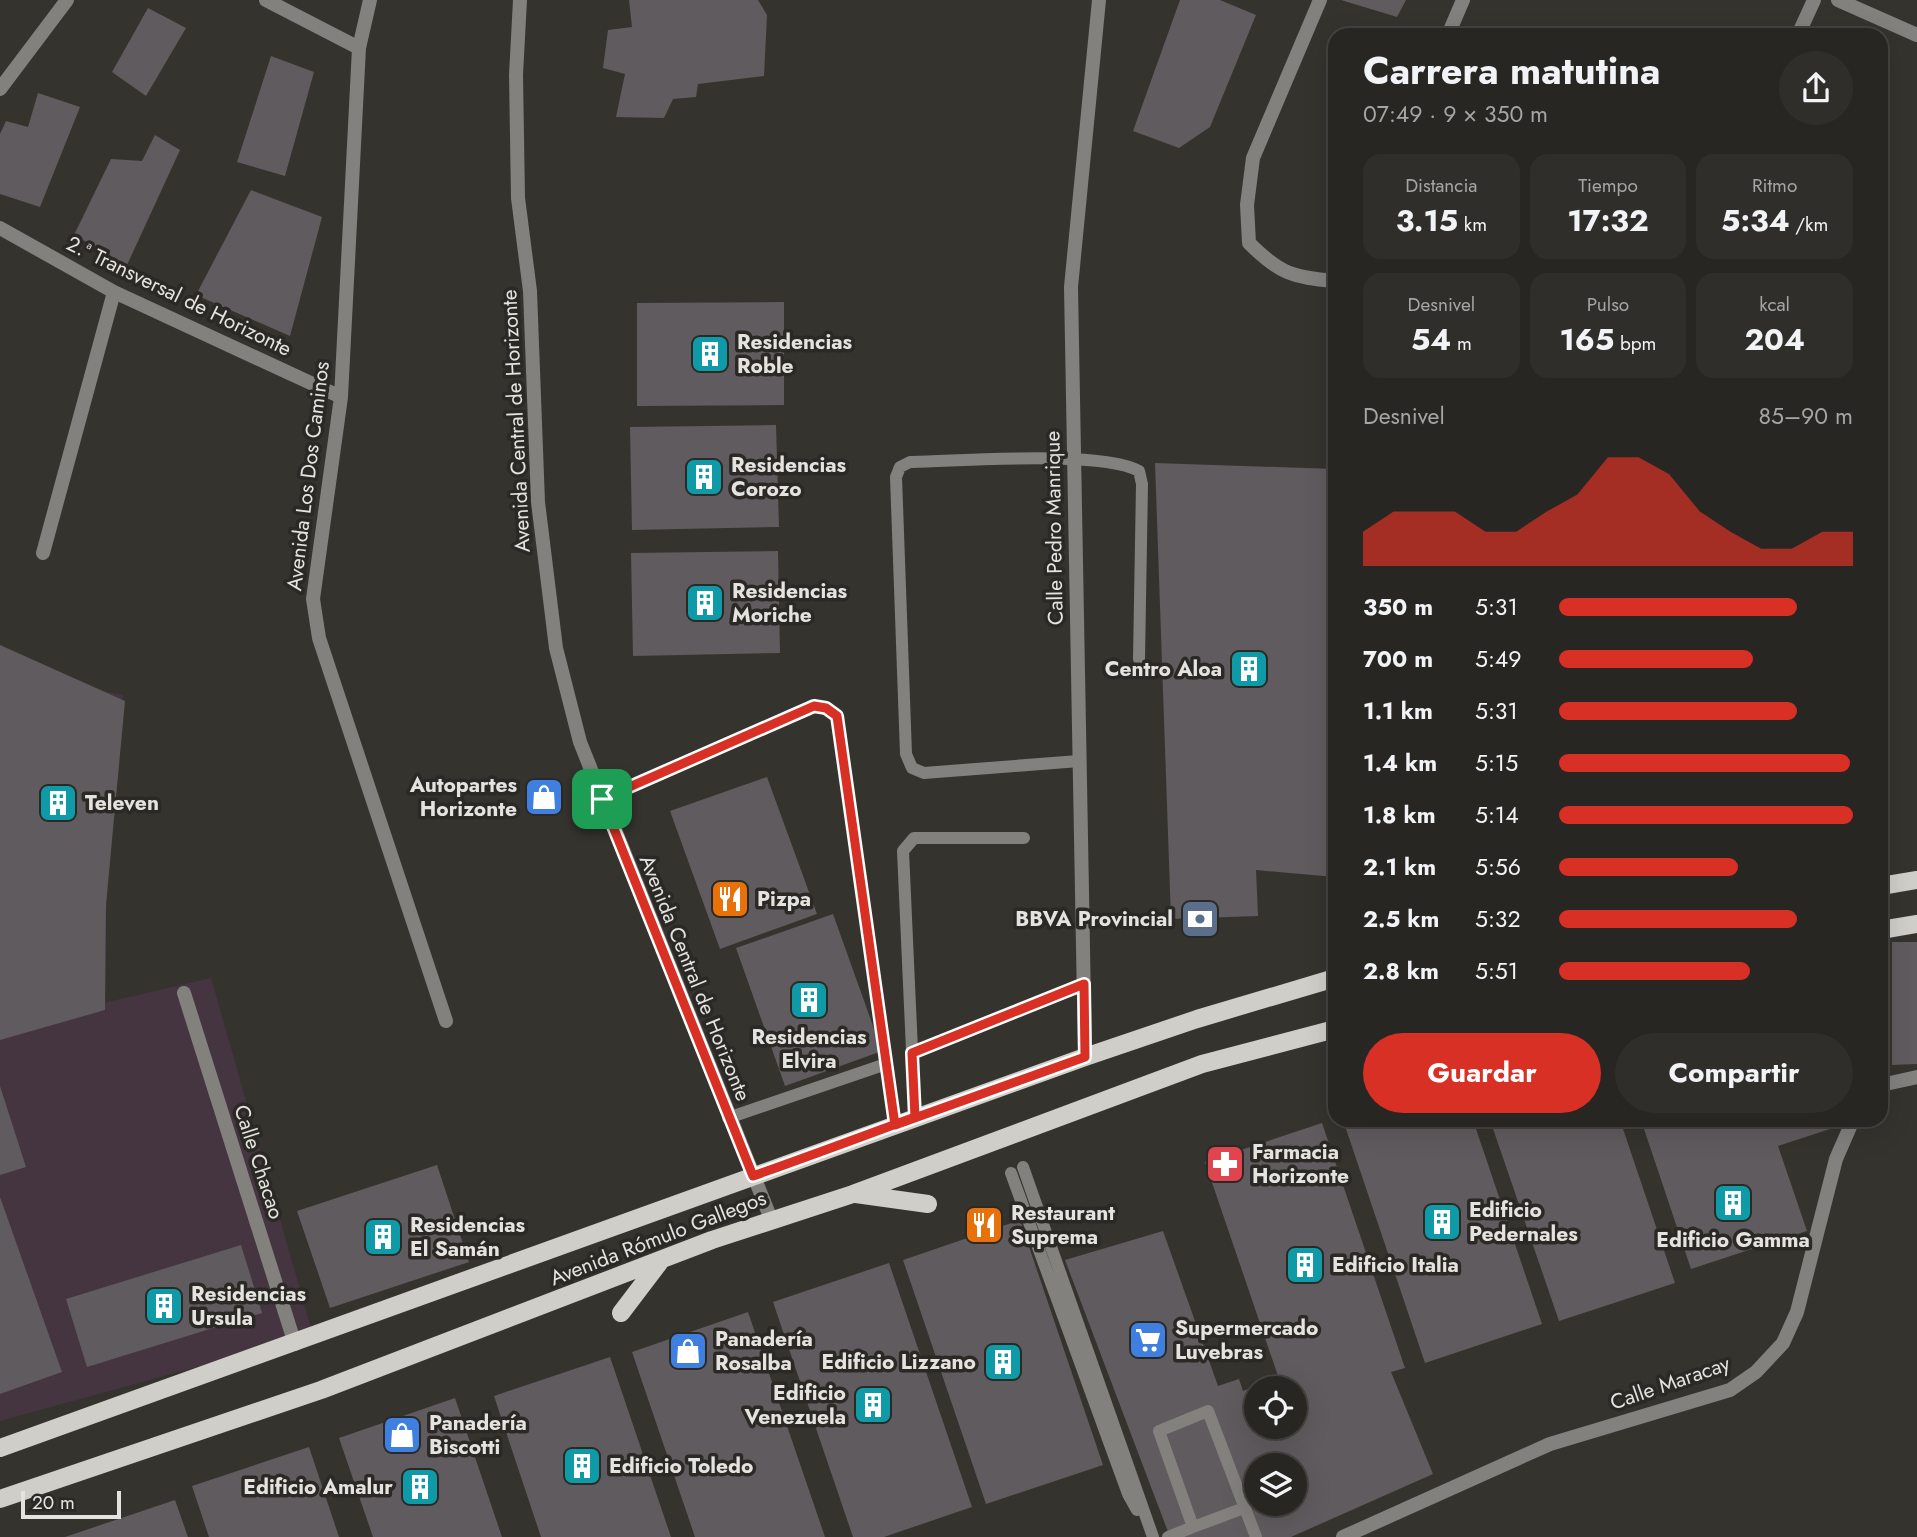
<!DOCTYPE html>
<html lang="es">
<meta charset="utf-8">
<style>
body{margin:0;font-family:Jost,sans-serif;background:#302e2a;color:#f1f3f6;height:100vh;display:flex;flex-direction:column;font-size:26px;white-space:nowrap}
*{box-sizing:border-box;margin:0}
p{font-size:23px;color:#a5a5a5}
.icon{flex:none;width:38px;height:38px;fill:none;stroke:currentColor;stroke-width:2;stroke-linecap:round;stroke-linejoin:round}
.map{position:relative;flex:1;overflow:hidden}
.side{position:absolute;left:1328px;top:28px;width:560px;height:1099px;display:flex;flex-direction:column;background:#282622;border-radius:21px;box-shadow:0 7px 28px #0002,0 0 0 2px #444340}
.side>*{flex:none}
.controls{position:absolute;left:1244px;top:1376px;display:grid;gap:14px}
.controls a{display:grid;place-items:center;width:63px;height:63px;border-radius:50%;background:#282622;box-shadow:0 7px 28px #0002,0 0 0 2px #444340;font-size:35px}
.scale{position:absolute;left:21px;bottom:18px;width:100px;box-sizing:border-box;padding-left:7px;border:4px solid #e4e3e0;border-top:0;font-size:19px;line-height:24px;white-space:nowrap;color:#e4e3e0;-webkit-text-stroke:5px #2b2925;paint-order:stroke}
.pin{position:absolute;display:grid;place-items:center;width:60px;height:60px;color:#fff;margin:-30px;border-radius:14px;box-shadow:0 4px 10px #0006}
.round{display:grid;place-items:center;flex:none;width:74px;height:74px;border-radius:37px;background:#302e2a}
.overview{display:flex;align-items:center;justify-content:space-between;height:119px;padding:0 35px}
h1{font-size:38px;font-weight:700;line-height:52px}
.stats{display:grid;grid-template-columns:repeat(3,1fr);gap:10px;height:119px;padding:7px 35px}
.stats div{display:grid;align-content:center;border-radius:18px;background:#302e2a;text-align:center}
.stats b{font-size:30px;font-weight:700}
.stats small{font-size:19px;font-weight:400}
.stats p{font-size:19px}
.chart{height:196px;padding:14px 35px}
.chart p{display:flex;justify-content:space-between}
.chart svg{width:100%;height:126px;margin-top:7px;fill:#d93025;opacity:.7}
.cta{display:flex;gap:14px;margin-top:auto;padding:14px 35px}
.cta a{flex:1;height:80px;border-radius:42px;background:#d93025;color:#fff;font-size:28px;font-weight:700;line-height:80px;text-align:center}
.cta a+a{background:#302e2a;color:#f1f3f6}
ul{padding:0 35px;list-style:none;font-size:23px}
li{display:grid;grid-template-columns:112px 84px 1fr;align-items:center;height:52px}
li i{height:18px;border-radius:9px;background:#d93025}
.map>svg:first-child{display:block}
.industrial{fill:#453541}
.building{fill:#605b5e;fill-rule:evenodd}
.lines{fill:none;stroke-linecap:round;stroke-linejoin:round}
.service{stroke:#82817e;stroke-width:12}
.minor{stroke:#82817e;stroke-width:14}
.primary{stroke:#d0cec9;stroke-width:18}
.route-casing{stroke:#fff;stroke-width:14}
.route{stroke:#d93025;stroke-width:9}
.labels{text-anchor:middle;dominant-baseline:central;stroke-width:7;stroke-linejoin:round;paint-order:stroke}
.street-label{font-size:21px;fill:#e4e3e0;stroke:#2b2925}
.poi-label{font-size:21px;font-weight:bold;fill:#e4e3e0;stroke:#2b2925;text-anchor:start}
</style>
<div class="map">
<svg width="1917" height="1537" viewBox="0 0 1917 1537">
<rect width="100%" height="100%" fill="#35332e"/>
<!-- industrial -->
<path class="industrial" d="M 0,671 L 123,695 L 99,1004 L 211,978 L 313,1335 L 0,1421 Z"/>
<!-- building -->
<path class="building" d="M 629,0 L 758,0 L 767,15 L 764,76 L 698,84 L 696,97 L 673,99 L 664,118 L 616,117 L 625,74 L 603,68 L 608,30 L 632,27 Z
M 1180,0 L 1220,0 L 1256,15 L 1210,127 L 1179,148 L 1133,131 Z
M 1341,0 L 1406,0 L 1397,17 Z
M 148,8 L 186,28 L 146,96 L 112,72 Z
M 271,56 L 314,72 L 285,176 L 237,162 Z
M 38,93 L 80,107 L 40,207 L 0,194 L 0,134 L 6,121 L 28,127 Z
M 155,135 L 180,150 L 127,265 L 74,235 L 111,159 L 142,161 Z
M 251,190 L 322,217 L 290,336 L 196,295 Z
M 784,302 L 784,405 L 637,406 L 637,303 Z
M 776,425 L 779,527 L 632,530 L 630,427 Z
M 1155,463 L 1335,469 L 1335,877 L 1256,870 L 1258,916 L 1171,919 Z
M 778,551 L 780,653 L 633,656 L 631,553 Z
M 0,645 L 125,701 L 106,904 L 105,1010 L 0,1040 Z
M 767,777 L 817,914 L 720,949 L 670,811 Z
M 833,914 L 882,1051 L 785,1086 L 736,948 Z
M 1892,942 L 1917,942 L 1917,1064 L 1892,1065 Z
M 0,1086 L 26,1167 L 0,1175 Z
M 1343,1120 L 1473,1120 L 1542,1324 L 1425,1363 Z
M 1490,1120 L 1620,1120 L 1675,1283 L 1559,1321 Z
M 1641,1120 L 1834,1120 L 1836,1127 L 1778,1146 L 1807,1231 L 1691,1269 Z
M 1322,1123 L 1405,1368 L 1391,1372 L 1433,1474 L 1291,1537 L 1170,1537 L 1065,1260 L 1163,1231 L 1218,1386 L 1239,1379 L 1243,1391 L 1278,1376 L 1205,1162 ZM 1256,1388 L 1295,1388 L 1295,1426 L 1256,1426 ZM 1256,1465 L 1295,1465 L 1295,1503 L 1256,1503 Z
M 437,1165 L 469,1262 L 330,1308 L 297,1211 Z
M 0,1197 L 62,1372 L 0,1394 Z
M 1020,1220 L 1103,1465 L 986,1504 L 903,1260 Z
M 241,1245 L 262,1313 L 87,1367 L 66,1299 Z
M 889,1263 L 972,1507 L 884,1537 L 853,1537 L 773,1302 Z
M 748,1312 L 825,1537 L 695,1537 L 632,1352 Z
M 610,1357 L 671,1537 L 541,1537 L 494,1396 Z
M 455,1398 L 502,1537 L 373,1537 L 339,1438 Z
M 309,1447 L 339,1537 L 209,1537 L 192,1486 Z
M 175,1500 L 188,1537 L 65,1537 Z"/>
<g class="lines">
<!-- service -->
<path class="service" d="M 1079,761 L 924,773 L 912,768 L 906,754 L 896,477 L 900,467 L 910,462 C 959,461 1102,450 1139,471 L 1142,484 L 1139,659
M 602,799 L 814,706 L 826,708 L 837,716 L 895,1125
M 912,1053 L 1084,984
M 915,1117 L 903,851 L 914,838 L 1024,838
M 728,1118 L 886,1064
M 1023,1167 L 1153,1537
M 1011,1173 L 1128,1494 L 1137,1510
M 1193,1527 L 1244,1508
M 1168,1537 L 1193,1527 L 1159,1431 L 1208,1411 L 1256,1537"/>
<!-- minor -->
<path class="minor" d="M 266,0 L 359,48
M 370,0 L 359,48 L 341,397 L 313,599 L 319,638 L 446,1021
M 520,0 L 516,75 L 518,198 L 530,291 L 538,502 L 556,648 L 580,742 L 771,1219
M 1320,0 L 1253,158 L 1247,205 L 1249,243 C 1280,274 1292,277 1335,281
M 1838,0 L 1917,35
M 1448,35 L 1463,0
M 1798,35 L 1814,0
M 0,89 L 67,0
M 0,228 L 114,292 L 341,397
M 43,553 L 114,292
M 184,993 L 295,1344
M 1085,1057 L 1071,287 L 1099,0
M 1881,1085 L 1917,1077
M 1343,1537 L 1550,1444 L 1730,1390 L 1756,1372 L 1783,1343 L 1797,1312 L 1836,1159 L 1853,1120"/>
<!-- primary -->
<path class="primary" d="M 1881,886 L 1917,880
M 1881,930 L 1917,924
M 856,1194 L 928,1204
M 621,1313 L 659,1263
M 0,1448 L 1085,1057 L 1197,1019 L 1335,978
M 0,1499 L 321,1390 L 712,1240 L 853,1194 L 1202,1064 L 1335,1029"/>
</g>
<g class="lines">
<defs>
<path id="route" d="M 602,799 L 753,1176 C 807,1157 861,1137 915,1117 L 912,1053 L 1084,984 L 1085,1057 L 895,1125 L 837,716 L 826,708 L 814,706 L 602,799"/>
</defs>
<!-- route casing -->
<use href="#route" class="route-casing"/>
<!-- route -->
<use href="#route" class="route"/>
</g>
<!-- icons -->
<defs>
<symbol id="building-square" viewBox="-11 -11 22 22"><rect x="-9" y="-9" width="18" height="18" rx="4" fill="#0f9aa8" stroke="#2b2925"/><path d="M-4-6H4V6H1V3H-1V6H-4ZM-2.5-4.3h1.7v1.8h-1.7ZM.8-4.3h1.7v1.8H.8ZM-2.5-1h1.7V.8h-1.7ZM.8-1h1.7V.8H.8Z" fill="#fff"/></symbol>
<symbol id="shop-square" viewBox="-11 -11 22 22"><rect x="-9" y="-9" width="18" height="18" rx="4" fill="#3f7fe0" stroke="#2b2925"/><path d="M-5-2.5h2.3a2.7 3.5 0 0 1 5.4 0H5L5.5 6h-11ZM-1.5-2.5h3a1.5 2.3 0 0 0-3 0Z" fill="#fff"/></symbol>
<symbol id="restaurant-square" viewBox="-11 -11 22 22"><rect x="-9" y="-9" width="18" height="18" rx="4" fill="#e8710a" stroke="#2b2925"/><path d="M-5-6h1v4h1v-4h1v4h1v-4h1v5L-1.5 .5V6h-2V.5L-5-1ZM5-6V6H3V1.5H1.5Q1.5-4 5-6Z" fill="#fff"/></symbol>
<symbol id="bank-square" viewBox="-11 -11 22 22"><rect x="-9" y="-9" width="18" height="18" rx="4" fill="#5c6f8a" stroke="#2b2925"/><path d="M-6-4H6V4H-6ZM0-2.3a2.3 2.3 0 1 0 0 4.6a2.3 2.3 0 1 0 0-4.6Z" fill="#fff"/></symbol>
<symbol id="pharmacy-square" viewBox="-11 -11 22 22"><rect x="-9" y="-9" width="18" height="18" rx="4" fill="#e0444e" stroke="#2b2925"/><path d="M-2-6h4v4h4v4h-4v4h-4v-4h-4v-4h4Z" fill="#fff"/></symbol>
<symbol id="supermarket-square" viewBox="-11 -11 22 22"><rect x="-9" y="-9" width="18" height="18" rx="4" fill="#3f7fe0" stroke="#2b2925"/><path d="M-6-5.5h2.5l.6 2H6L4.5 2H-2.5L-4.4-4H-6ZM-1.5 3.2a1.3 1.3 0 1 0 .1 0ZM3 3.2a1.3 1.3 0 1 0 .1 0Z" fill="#fff"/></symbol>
</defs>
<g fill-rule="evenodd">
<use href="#building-square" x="688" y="332" width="44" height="44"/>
<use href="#building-square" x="682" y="455" width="44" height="44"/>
<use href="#building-square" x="683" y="581" width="44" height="44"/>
<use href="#building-square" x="1227" y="647" width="44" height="44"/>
<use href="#shop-square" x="522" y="775" width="44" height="44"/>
<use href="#building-square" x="36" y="781" width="44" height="44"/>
<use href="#restaurant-square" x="708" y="877" width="44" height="44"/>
<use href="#bank-square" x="1178" y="897" width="44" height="44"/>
<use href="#building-square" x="787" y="978" width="44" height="44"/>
<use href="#pharmacy-square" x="1203" y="1142" width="44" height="44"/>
<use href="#building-square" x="1711" y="1181" width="44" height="44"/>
<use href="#building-square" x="1420" y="1200" width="44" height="44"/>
<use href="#restaurant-square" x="962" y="1203" width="44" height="44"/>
<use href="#building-square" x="361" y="1215" width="44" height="44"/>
<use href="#building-square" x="1283" y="1243" width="44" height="44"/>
<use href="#building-square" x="142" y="1284" width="44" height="44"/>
<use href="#supermarket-square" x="1126" y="1318" width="44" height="44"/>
<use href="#shop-square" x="666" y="1329" width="44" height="44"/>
<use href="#building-square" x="981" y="1340" width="44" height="44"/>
<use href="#building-square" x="851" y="1383" width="44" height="44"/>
<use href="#shop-square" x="380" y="1413" width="44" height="44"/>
<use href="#building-square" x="560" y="1444" width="44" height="44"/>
<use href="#building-square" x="398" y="1465" width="44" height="44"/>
</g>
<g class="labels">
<!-- street labels -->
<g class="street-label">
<text transform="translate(179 296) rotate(26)">2.ª Transversal de Horizonte</text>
<text transform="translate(516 421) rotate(-93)">Avenida Central de Horizonte</text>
<text transform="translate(308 476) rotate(-83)">Avenida Los Dos Caminos</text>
<text transform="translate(1054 528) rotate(-91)">Calle Pedro Manrique</text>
<text transform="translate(695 978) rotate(68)">Avenida Central de Horizonte</text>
<text transform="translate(259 1162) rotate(72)">Calle Chacao</text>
<text transform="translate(658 1238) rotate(-21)">Avenida Rómulo Gallegos</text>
<text transform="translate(1670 1383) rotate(-19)">Calle Maracay</text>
</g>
<!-- poi labels -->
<g class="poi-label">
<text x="737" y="342">Residencias<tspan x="737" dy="24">Roble</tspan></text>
<text x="731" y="465">Residencias<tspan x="731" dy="24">Corozo</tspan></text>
<text x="732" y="591">Residencias<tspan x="732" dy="24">Moriche</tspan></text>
<text x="1222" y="669" text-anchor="end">Centro Aloa</text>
<text x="517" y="785" text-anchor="end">Autopartes<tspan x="517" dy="24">Horizonte</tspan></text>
<text x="85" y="803">Televen</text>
<text x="757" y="899">Pizpa</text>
<text x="1173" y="919" text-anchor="end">BBVA Provincial</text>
<text x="809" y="1037" text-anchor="middle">Residencias<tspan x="809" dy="24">Elvira</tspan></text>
<text x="1252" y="1152">Farmacia<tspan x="1252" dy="24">Horizonte</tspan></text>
<text x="1469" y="1210">Edificio<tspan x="1469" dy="24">Pedernales</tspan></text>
<text x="1011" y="1213">Restaurant<tspan x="1011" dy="24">Suprema</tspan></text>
<text x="410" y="1225">Residencias<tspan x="410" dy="24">El Samán</tspan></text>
<text x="1733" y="1240" text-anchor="middle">Edificio Gamma</text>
<text x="1332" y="1265">Edificio Italia</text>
<text x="191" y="1294">Residencias<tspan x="191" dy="24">Ursula</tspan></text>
<text x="1175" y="1328">Supermercado<tspan x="1175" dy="24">Luvebras</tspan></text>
<text x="715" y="1339">Panadería<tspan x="715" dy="24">Rosalba</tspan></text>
<text x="976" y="1362" text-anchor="end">Edificio Lizzano</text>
<text x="846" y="1393" text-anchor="end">Edificio<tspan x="846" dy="24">Venezuela</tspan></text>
<text x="429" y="1423">Panadería<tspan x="429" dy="24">Biscotti</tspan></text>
<text x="609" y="1466">Edificio Toledo</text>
<text x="393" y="1487" text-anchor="end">Edificio Amalur</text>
</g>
</g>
</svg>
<div class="controls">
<a><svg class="icon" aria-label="locate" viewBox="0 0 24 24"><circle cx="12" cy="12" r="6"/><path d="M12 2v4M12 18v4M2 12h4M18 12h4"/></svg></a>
<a><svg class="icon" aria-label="layers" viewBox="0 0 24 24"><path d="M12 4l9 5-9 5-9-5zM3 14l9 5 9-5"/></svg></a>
</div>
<div class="scale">20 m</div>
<div class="pin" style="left:602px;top:799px;background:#1e9e55"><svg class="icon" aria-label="arrive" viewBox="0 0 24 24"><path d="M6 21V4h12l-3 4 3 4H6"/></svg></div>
<section class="side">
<div class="overview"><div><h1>Carrera matutina</h1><p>07:49 · 9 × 350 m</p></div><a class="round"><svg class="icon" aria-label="share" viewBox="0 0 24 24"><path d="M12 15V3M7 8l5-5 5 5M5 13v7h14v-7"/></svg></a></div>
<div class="stats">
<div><p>Distancia</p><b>3.15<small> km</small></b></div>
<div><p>Tiempo</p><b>17:32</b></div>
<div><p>Ritmo</p><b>5:34<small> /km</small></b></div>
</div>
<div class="stats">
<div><p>Desnivel</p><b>54<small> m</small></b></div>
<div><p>Pulso</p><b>165<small> bpm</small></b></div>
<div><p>kcal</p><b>204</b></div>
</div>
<div class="chart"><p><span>Desnivel</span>85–90 m</p>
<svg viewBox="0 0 160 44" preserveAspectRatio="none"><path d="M0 44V32L10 25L20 25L30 25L40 32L50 32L60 25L70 19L80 6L90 6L100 12L110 25L120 32L130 38L140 38L150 32L160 32V44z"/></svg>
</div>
<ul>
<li><b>350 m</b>5:31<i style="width:81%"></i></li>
<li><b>700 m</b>5:49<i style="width:66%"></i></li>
<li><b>1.1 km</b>5:31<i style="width:81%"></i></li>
<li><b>1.4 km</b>5:15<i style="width:99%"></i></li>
<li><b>1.8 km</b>5:14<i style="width:100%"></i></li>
<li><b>2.1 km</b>5:56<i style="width:61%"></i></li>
<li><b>2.5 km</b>5:32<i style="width:81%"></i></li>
<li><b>2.8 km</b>5:51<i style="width:65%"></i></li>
</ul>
<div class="cta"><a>Guardar</a><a>Compartir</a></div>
</section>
</div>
